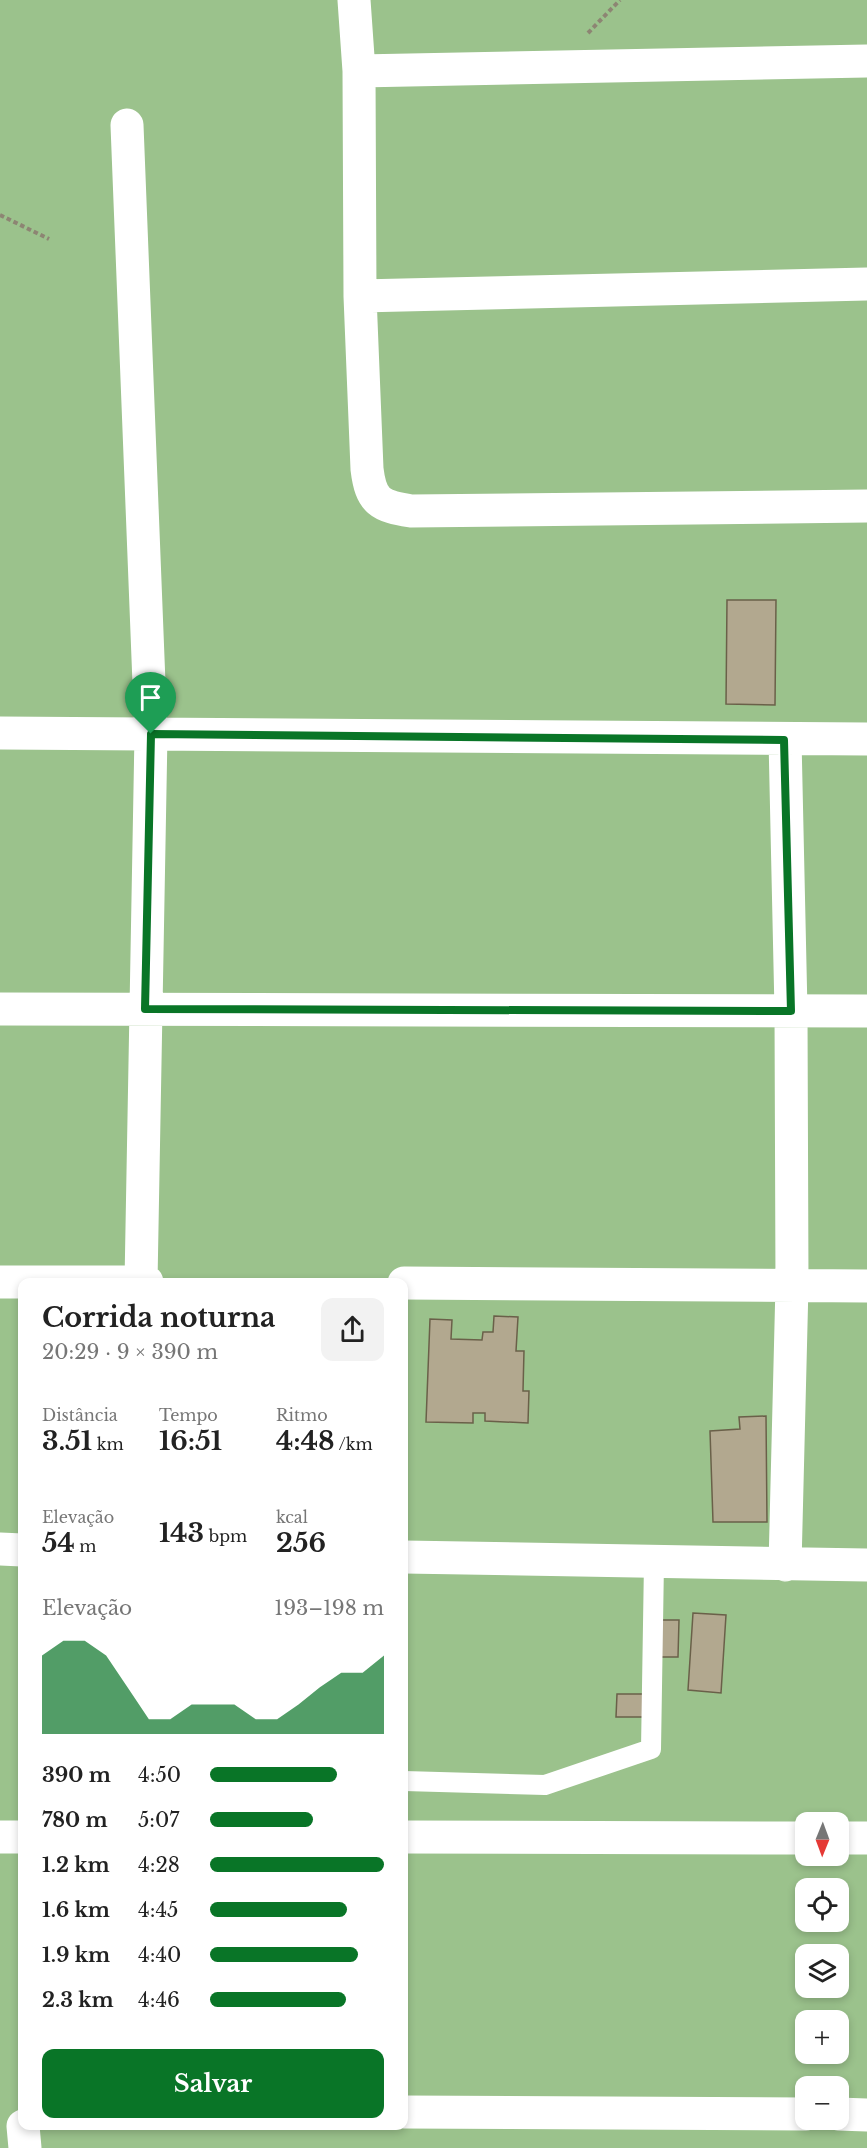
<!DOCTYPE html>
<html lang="pt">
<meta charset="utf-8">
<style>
body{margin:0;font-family:"Libre Baskerville",serif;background:#f2f2f2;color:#222;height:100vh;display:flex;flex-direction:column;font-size:22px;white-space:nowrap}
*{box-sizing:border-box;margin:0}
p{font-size:20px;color:#767676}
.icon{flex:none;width:33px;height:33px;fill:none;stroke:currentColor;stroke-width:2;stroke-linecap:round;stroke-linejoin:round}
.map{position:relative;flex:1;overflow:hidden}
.side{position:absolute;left:18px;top:1278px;width:390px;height:852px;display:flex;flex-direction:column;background:#fff;border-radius:12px;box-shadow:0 3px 9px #0003}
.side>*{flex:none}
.needle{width:39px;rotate:181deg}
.buttons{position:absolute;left:795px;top:1812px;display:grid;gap:12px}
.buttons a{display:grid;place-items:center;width:54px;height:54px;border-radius:12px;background:#fff;box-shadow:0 3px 9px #0003;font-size:30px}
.pin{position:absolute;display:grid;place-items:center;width:51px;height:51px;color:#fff;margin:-62px -26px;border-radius:50% 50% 50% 0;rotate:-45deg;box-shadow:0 0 6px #0007}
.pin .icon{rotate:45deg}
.round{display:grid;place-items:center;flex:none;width:63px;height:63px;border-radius:12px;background:#f2f2f2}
.overview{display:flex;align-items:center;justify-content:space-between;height:102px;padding:0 24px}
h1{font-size:27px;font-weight:700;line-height:45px}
.metrics{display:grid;grid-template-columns:repeat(3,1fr);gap:9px;height:102px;padding:6px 24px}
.metrics div{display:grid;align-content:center}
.metrics b{font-size:26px;font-weight:700}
.metrics small{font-size:16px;font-weight:400}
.metrics p{font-size:16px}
.chart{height:168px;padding:12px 24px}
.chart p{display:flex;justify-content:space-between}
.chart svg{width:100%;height:108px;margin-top:6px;fill:#097527;opacity:.7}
.cta{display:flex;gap:12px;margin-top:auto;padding:12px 24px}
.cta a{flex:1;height:69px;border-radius:12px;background:#097527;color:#fff;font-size:24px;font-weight:700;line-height:69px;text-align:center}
ul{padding:0 24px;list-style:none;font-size:20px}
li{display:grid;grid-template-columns:96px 72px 1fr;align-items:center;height:45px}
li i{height:15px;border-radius:8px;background:#097527}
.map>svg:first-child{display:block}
.green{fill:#9bc28c;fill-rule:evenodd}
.building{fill:#b2a88f;stroke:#6a6049;stroke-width:1.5}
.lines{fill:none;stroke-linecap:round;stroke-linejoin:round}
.path{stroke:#8d8573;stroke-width:4;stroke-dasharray:4.5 3;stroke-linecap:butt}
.service{stroke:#fff;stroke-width:20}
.minor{stroke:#fff;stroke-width:33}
.route-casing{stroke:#fff;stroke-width:12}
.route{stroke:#097527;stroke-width:8}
</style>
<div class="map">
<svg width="867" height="2148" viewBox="0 0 867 2148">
<rect width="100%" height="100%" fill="#f2e7cc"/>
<!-- green -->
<path class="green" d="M 0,0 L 867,0 L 867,2148 L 0,2148 ZM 22,1282 L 404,1282 L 404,2126 L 22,2126 ZM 806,1822 L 838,1822 L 838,1856 L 806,1856 ZM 806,1888 L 838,1888 L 838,1922 L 806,1922 ZM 806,1954 L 838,1954 L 838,1988 L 806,1988 ZM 806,2020 L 838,2020 L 838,2054 L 806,2054 ZM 806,2086 L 838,2086 L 838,2120 L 806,2120 Z"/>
<!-- building -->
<path class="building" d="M 727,600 L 776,600 L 775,705 L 726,704 Z
M 494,1316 L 518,1317 L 516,1351 L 524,1351 L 523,1391 L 529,1391 L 528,1423 L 485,1421 L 485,1413 L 473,1413 L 473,1423 L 426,1422 L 430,1319 L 452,1320 L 451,1339 L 482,1340 L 483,1332 L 493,1332 Z
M 766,1416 L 767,1522 L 713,1522 L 710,1431 L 740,1429 L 739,1417 Z
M 693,1613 L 726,1615 L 721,1693 L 688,1690 Z
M 660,1620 L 679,1620 L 678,1657 L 660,1657 Z
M 617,1694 L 643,1694 L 643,1717 L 616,1717 Z"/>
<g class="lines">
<!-- path -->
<path class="path" d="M 588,33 L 620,0
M 0,215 L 49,239"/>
<!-- service -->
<path class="service" d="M 404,1781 L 545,1785 L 651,1749 L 654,1562"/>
<!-- minor -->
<path class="minor" d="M 354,0 L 359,71 L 360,296 L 367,469 C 371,502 380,506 411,511 L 867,506
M 359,71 L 867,61
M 127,125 L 151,734 L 141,1282
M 360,296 L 867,284
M 0,733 L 867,739
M 785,739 L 791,1011 L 792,1285 L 785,1565
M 0,1009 L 867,1011
M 0,1282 L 147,1282
M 404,1283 L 867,1286
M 0,1549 L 22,1550
M 404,1557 L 867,1565
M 0,1837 L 22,1837
M 404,1837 L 806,1838
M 838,1838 L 867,1838
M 404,2112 L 806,2114
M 838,2114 L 867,2115
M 23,2126 L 25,2148"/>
</g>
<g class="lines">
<defs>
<path id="route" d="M 151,734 L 784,740 L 791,1011 L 145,1009 Z"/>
</defs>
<!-- route casing -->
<use href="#route" class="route-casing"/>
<!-- route -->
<use href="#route" class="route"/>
</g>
</svg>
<div class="buttons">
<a><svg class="needle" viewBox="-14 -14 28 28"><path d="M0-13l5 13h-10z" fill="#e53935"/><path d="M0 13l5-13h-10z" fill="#767676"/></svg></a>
<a><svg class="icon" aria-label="locate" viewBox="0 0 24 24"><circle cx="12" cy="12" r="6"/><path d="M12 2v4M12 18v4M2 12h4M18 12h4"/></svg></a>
<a><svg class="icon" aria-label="layers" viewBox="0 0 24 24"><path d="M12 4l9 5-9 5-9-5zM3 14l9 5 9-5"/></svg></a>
<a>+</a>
<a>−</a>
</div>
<div class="pin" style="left:151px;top:734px;background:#1e9e55"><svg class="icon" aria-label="arrive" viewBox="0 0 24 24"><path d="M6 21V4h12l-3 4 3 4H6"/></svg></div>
<section class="side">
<div class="overview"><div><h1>Corrida noturna</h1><p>20:29 · 9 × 390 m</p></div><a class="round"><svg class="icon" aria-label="share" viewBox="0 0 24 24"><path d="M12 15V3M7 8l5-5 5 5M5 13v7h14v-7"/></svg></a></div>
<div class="metrics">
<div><p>Distância</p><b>3.51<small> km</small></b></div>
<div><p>Tempo</p><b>16:51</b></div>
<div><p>Ritmo</p><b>4:48<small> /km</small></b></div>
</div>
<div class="metrics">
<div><p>Elevação</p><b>54<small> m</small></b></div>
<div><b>143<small> bpm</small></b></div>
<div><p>kcal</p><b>256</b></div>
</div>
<div class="chart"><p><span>Elevação</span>193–198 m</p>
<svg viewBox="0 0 160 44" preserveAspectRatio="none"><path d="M0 44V12L10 6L20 6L30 12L40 25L50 38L60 38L70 32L80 32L90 32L100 38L110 38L120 32L130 25L140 19L150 19L160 12V44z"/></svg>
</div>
<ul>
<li><b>390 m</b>4:50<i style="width:73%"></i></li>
<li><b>780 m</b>5:07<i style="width:59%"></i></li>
<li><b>1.2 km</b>4:28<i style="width:100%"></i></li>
<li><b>1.6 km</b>4:45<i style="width:79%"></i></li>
<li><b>1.9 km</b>4:40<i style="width:85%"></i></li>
<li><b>2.3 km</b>4:46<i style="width:78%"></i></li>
</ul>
<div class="cta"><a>Salvar</a></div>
</section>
</div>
